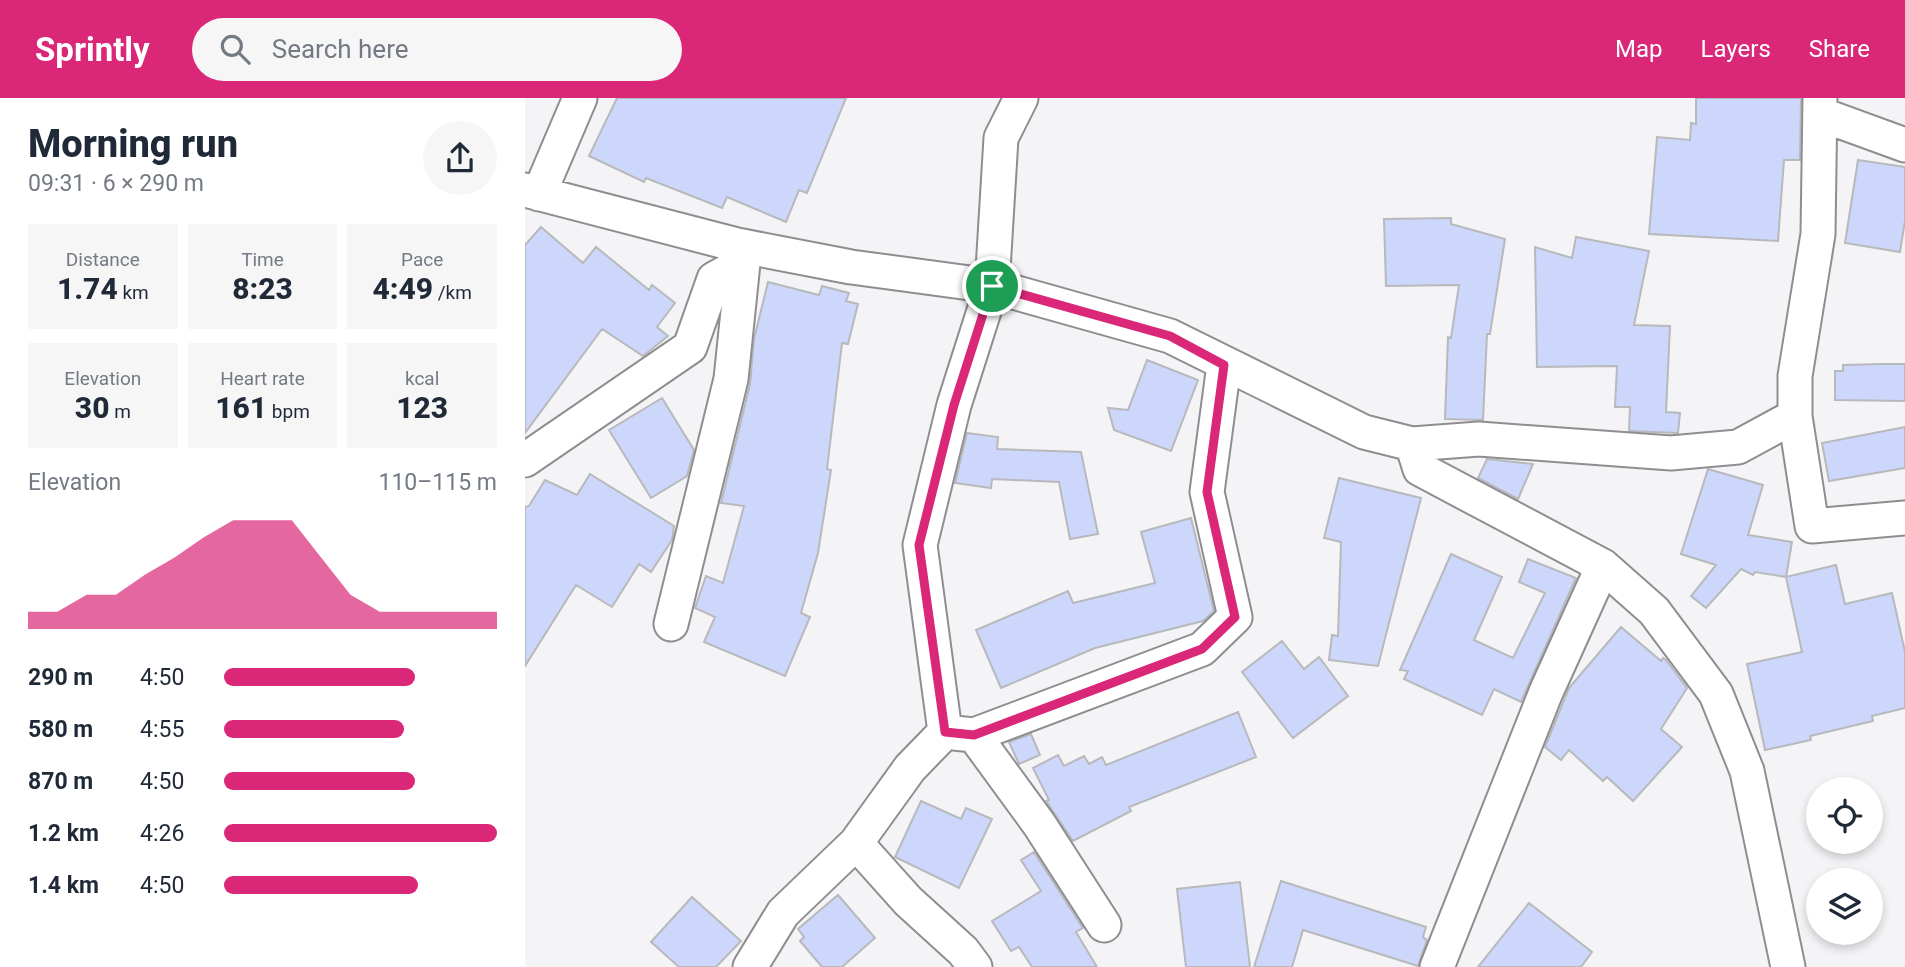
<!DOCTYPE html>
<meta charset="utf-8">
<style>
body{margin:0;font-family:Roboto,sans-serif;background:#f6f6f7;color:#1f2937;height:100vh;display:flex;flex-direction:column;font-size:26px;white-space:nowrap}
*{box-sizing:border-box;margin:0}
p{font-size:23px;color:#747a83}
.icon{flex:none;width:38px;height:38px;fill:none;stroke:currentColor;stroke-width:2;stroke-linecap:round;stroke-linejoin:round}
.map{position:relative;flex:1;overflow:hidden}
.side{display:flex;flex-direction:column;background:#fff;width:525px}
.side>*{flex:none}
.fabs{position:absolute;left:1281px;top:679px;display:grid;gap:14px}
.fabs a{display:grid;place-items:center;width:77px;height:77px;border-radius:50%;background:#fff;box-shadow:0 4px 10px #0003;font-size:35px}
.pin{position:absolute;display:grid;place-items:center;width:60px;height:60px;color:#fff;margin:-30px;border:4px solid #fff;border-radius:50%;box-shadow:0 2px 7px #0007}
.round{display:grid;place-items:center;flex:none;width:74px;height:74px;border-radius:37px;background:#f6f6f7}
.summary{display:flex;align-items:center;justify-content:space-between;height:119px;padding:0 28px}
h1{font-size:38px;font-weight:800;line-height:52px}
.figures{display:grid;grid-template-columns:repeat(3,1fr);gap:10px;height:119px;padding:7px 28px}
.figures div{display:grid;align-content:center;border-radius:0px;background:#f6f6f7;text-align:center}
.figures b{font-size:30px;font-weight:800}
.figures small{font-size:19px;font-weight:400}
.figures p{font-size:19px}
.chart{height:196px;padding:14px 28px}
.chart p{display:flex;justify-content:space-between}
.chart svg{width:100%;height:126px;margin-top:7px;fill:#db2777;opacity:.7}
ul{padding:0 28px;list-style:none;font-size:23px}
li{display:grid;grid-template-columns:112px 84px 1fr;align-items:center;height:52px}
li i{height:18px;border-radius:9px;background:#db2777}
header{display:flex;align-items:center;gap:42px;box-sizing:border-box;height:98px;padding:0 35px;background:#db2777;color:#fff}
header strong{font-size:33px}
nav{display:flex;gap:38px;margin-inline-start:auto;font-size:24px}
.search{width:490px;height:63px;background:#f6f6f7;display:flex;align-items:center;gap:18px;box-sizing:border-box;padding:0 24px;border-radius:38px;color:#747a83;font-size:26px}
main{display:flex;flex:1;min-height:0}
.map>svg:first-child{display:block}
.building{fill:#cdd6fb;stroke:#b8b9bb;stroke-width:2}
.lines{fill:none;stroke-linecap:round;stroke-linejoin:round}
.street-casing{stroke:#8e8e90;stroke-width:37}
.street{stroke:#fff;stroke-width:33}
.route-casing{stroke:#fff;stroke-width:14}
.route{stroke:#db2777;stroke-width:9}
</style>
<header>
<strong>Sprintly</strong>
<div class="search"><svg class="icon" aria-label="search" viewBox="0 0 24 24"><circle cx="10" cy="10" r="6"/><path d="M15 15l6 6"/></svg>Search here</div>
<nav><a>Map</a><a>Layers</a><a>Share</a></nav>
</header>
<main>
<section class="side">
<div class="summary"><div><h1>Morning run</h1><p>09:31 · 6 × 290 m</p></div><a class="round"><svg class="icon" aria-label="share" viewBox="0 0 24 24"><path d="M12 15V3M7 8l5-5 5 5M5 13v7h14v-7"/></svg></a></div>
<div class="figures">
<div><p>Distance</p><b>1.74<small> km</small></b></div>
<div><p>Time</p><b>8:23</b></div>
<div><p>Pace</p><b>4:49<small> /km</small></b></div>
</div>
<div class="figures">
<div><p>Elevation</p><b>30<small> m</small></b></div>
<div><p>Heart rate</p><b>161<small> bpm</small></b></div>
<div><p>kcal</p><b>123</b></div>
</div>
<div class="chart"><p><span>Elevation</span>110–115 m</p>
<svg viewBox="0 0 160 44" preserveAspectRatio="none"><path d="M0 44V38L10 38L20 32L30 32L40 25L50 19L60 12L70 6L80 6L90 6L100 19L110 32L120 38L130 38L140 38L150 38L160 38V44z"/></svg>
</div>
<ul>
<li><b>290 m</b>4:50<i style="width:70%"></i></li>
<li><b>580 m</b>4:55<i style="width:66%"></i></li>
<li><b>870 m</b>4:50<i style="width:70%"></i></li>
<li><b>1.2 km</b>4:26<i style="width:100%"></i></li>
<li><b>1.4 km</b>4:50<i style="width:71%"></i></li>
</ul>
</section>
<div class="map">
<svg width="1380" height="869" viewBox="0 0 1380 869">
<rect width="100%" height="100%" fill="#f4f4f7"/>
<!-- building -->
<path class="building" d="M 92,0 L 321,0 L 282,95 L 274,92 L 261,124 L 202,99 L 197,110 L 121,80 L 119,84 L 64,58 Z
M 1171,0 L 1276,0 L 1275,62 L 1259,62 L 1253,143 L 1124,136 L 1132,39 L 1165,42 L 1166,25 L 1171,26 Z
M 1333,62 L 1380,69 L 1380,123 L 1375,154 L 1320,145 Z
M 926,120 L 926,126 L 980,141 L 965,236 L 962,236 L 958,322 L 920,321 L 923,239 L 926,240 L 934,187 L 861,188 L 859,121 Z
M 16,129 L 58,165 L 71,149 L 124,192 L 127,187 L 150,205 L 132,229 L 143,238 L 118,258 L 77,231 L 0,335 L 0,147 Z
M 1051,139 L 1124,153 L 1109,227 L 1145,228 L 1141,314 L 1155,315 L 1153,335 L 1104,333 L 1105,309 L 1090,309 L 1092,268 L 1012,269 L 1010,149 L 1047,160 Z
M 243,184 L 294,197 L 297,188 L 324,195 L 321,203 L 333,206 L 323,246 L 317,245 L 302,371 L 306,372 L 293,455 L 276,515 L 285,519 L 260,578 L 179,544 L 190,519 L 170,510 L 181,478 L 198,485 L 219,408 L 196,405 L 225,286 L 229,241 Z
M 622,262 L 673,282 L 646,353 L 589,332 L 583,310 L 603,312 Z
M 1357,266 L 1380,266 L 1380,303 L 1310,302 L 1310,273 L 1318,273 L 1318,267 Z
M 137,300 L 169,352 L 162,378 L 126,400 L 84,332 Z
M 1380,329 L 1380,370 L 1304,383 L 1297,345 Z
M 442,335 L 473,339 L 472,351 L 556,354 L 573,436 L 545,441 L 534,384 L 467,381 L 466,390 L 430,385 Z
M 962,361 L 1008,366 L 993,401 L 953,380 Z
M 1183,371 L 1238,387 L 1223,437 L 1267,444 L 1261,479 L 1311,467 L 1320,506 L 1367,495 L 1380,554 L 1380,610 L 1347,618 L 1348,623 L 1285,638 L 1286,642 L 1240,652 L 1222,566 L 1277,554 L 1261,479 L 1230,474 L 1228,477 L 1216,471 L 1181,510 L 1166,498 L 1191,467 L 1156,456 Z
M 65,376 L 149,428 L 147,442 L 126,474 L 114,466 L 87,509 L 51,487 L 0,568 L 0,409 L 4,408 L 20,382 L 52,397 Z
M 814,380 L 896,400 L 853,568 L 804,562 L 807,537 L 813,538 L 816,444 L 799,440 Z
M 666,420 L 689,513 L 678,523 L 570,550 L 476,590 L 451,532 L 543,493 L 548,505 L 630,485 L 616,434 Z
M 926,456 L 977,479 L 949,542 L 988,560 L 1020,495 L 994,484 L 1003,461 L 1051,480 L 996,604 L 969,591 L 957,617 L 879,581 L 883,573 L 875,572 Z
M 1096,529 L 1136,563 L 1138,560 L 1141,562 L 1162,590 L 1136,631 L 1157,649 L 1108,703 L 1082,679 L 1078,683 L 1044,652 L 1036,662 L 1020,649 L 1044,590 Z
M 757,543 L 779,571 L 794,559 L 823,598 L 768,640 L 717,574 Z
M 713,614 L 731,659 L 604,709 L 606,713 L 548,743 L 521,703 L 524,702 L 508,670 L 533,657 L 539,668 L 559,658 L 564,666 L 577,659 L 581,667 Z
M 506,636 L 515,657 L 494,666 L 484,644 Z
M 396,703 L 436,721 L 441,710 L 467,721 L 434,790 L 370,759 Z
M 509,754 L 558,830 L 551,834 L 572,869 L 507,869 L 494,849 L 486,853 L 467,823 L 516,793 L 496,762 Z
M 756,783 L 901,829 L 898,839 L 902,842 L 893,868 L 778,832 L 767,869 L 729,869 Z
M 715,784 L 725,869 L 661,869 L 652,791 Z
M 313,797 L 350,840 L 317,869 L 297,869 L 275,843 L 279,839 L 273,831 Z
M 167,799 L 216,843 L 191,869 L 154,869 L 126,844 Z
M 1004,805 L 1067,854 L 1056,869 L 953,869 Z"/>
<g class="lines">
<defs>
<path id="street" d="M 1295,16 L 1380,47
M 0,92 L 212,147 L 326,169 L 467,188 L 645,238 L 839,334 L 887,346 L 895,371 L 1078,468 L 1129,513 L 1191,596 L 1222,673 L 1263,869
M 14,96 L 55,0
M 1270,318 L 1287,428 L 1380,420
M 887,346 L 954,341 L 1146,355 L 1213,349 L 1270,318 L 1270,278 L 1293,136 L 1295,0
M 0,362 L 165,249 L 189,181 L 218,165 L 213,148
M 146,526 L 206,281 L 218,165
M 429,635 L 449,637 L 514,726 L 579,827
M 449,637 L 677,551 L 710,519 L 682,394 L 699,267
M 225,869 L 258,815 L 331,745
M 450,869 L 438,853 L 383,803 L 331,745 L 385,670 L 420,634 L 395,447 L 429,307 L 467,188 L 476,40 L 496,0
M 912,869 L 1021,594 L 1078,468"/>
</defs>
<!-- street casing -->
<use href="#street" class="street-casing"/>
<!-- street -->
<use href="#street" class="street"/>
</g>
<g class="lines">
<defs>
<path id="route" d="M 467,188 L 645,238 L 699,267 L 682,394 L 710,519 L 677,551 L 449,637 L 420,634 L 394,447 L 429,307 Z"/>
</defs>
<!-- route casing -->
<use href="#route" class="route-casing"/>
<!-- route -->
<use href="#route" class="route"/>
</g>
</svg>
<div class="fabs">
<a><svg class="icon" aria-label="locate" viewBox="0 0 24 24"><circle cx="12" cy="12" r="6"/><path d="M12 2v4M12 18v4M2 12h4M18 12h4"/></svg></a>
<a><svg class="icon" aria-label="layers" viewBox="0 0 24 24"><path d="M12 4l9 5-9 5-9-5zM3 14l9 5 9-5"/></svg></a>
</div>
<div class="pin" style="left:467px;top:188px;background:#1e9e55"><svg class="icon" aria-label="arrive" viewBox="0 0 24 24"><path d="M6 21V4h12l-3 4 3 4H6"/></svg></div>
</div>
</main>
